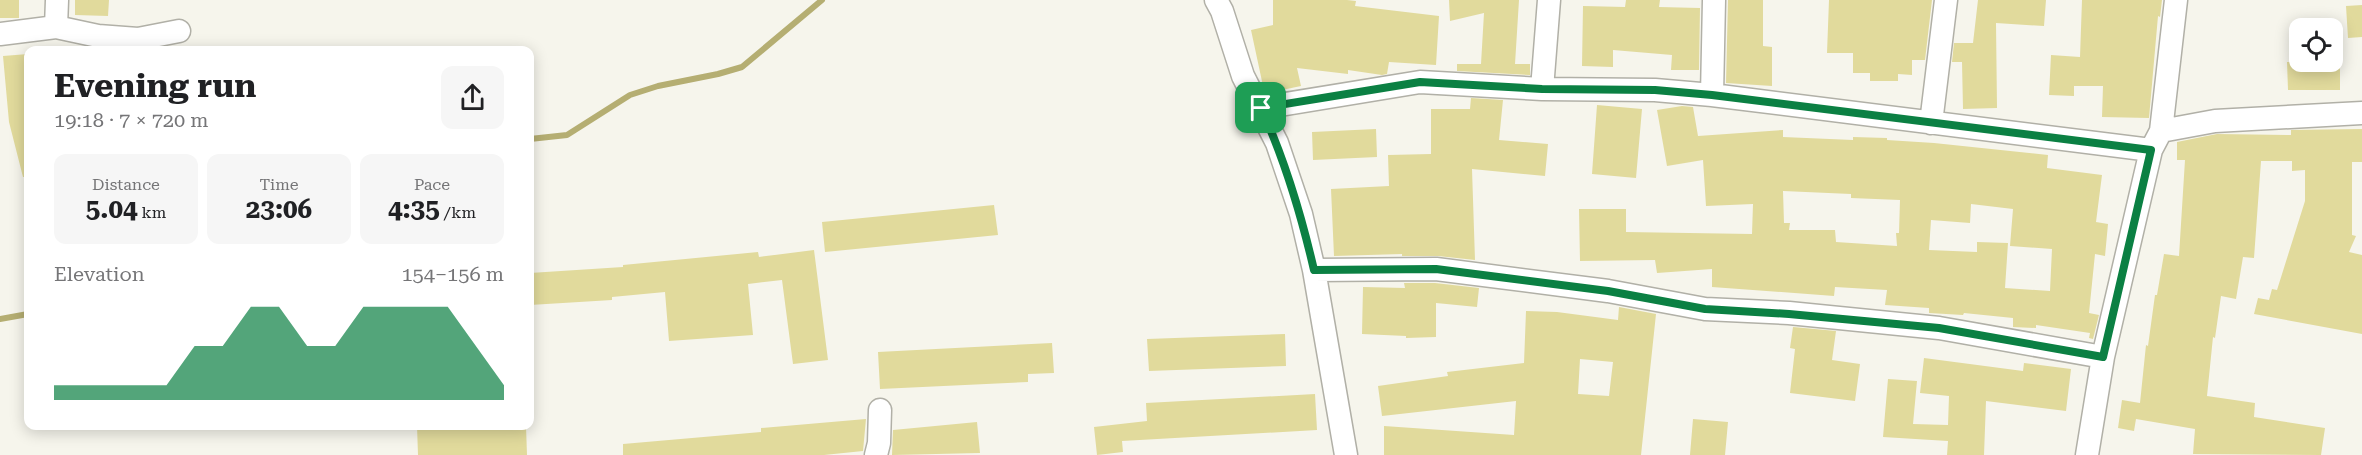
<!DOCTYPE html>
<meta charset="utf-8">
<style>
body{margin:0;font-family:"Roboto Serif",serif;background:#f6f6f6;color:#202124;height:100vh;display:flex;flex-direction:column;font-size:22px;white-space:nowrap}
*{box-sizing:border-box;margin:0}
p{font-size:20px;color:#757577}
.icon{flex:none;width:33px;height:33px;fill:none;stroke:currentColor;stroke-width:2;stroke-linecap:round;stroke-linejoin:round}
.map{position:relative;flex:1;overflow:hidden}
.side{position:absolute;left:24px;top:46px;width:510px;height:384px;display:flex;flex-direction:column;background:#fff;border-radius:12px;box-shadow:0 3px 15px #0003}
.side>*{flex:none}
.buttons{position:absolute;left:2289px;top:18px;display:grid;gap:12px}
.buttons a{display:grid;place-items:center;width:54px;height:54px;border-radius:12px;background:#fff;box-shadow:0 3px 15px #0003;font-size:30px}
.pin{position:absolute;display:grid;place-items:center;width:51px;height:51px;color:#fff;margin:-26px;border-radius:12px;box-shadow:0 3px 9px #0006}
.round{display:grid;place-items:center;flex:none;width:63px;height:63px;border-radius:12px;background:#f6f6f6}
.headline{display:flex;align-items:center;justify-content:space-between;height:102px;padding:0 30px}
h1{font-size:33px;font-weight:700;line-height:45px}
.stats{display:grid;grid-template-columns:repeat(3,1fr);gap:9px;height:102px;padding:6px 30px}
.stats div{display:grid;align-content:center;border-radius:12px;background:#f6f6f6;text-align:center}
.stats b{font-size:26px;font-weight:700}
.stats small{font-size:16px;font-weight:400}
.stats p{font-size:16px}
.chart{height:168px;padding:12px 30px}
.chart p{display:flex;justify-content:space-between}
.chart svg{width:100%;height:108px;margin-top:6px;fill:#0b8043;opacity:.7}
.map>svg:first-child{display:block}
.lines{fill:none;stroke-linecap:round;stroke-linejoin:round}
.stream{stroke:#b5ae72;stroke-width:6}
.building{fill:#e1da9c;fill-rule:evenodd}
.minor-casing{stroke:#b1b0a7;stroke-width:25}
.minor{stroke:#fff;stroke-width:22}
.route-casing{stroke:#fff;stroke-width:12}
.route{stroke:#0b8043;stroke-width:8}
</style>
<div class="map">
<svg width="2362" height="455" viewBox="0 0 2362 455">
<rect width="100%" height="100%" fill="#f6f5ec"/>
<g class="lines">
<!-- stream -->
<path class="stream" d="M 530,139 L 567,135 L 630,95 L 658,86 L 718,74 L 742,67 L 822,0
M 0,319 L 28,314"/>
</g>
<!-- building -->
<path class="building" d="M 0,0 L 19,0 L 19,18 L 0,18 Z
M 75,0 L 109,0 L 108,16 L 75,15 Z
M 1273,0 L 1347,0 L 1356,1 L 1355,6 L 1439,16 L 1436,65 L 1389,62 L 1387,74 L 1382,75 L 1348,70 L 1348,74 L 1297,68 L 1301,86 L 1267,93 L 1263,86 L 1251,30 L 1273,25 Z
M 1449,0 L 1519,0 L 1515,64 L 1530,64 L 1530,75 L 1457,71 L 1457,64 L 1481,64 L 1484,13 L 1450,21 Z
M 1626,0 L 1660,0 L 1659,7 L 1700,8 L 1699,70 L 1671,70 L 1672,55 L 1613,50 L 1613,67 L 1582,66 L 1583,6 L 1625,7 Z
M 1728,0 L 1763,0 L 1763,46 L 1772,47 L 1772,86 L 1726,83 Z
M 1829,0 L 1932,0 L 1925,60 L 1912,60 L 1912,75 L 1898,74 L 1898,81 L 1870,81 L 1870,73 L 1853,73 L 1853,53 L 1827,53 Z
M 1978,0 L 2046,0 L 2044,26 L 1996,23 L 1997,108 L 1963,109 L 1962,62 L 1952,62 L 1954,43 L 1973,43 Z
M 2082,0 L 2162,0 L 2160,17 L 2158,16 L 2149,118 L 2102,117 L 2103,86 L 2074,86 L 2074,96 L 2049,95 L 2051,55 L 2080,57 Z
M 2362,5 L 2362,37 L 2348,38 L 2346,6 Z
M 28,54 L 28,177 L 23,177 L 9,122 L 3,56 Z
M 2287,62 L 2340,62 L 2340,90 L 2288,90 Z
M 1471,98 L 1503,100 L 1499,140 L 1548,144 L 1545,176 L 1472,169 L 1475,260 L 1438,256 L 1402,256 L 1402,254 L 1334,256 L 1331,189 L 1389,186 L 1388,155 L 1431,154 L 1431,109 L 1470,109 Z
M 1597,105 L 1642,109 L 1636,178 L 1592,174 Z
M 1682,106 L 1693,107 L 1698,136 L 1783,130 L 1783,137 L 1853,140 L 1853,137 L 1887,138 L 1887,140 L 1934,143 L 2048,155 L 2047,168 L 2102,175 L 2096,222 L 2108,224 L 2105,256 L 2095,254 L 2089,313 L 2099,315 L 2093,339 L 2089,338 L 2090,333 L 2036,325 L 2036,328 L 2013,327 L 2013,318 L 1964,313 L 1963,315 L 1929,313 L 1929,308 L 1885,305 L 1887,290 L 1835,287 L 1834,296 L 1712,287 L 1712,269 L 1657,273 L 1655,260 L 1580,261 L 1579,209 L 1626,209 L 1626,232 L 1752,234 L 1753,204 L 1706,206 L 1703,160 L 1667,166 L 1657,110 ZM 1783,191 L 1851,194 L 1851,198 L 1900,200 L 1899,233 L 1896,233 L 1897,246 L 1836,242 L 1835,230 L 1789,230 L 1790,223 L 1784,223 ZM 1971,204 L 2013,209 L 2010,246 L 2052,249 L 2050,291 L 2005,288 L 2008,243 L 1977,242 L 1977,252 L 1929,250 L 1931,220 L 1970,223 Z
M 1376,129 L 1377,157 L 1313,160 L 1312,132 Z
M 2362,129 L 2362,162 L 2352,162 L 2352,235 L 2356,236 L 2349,252 L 2362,255 L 2362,334 L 2254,314 L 2258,298 L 2269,300 L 2272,289 L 2277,290 L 2305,201 L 2305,170 L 2292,171 L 2292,161 L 2261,161 L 2254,258 L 2243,257 L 2236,299 L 2221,296 L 2215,338 L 2213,337 L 2207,396 L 2255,403 L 2254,417 L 2325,428 L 2321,455 L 2193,454 L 2195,429 L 2136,419 L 2134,431 L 2118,428 L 2122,400 L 2140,403 L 2146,345 L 2148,346 L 2155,295 L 2157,295 L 2164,254 L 2179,256 L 2185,160 L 2177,160 L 2177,142 L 2217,134 L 2291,135 L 2291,130 Z
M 994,205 L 998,235 L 825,252 L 822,222 Z
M 814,250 L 828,360 L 793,364 L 782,280 L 748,284 L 753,335 L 669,341 L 665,292 L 612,297 L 612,300 L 530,305 L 530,273 L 623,267 L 623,265 L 758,252 L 759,257 Z
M 1404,283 L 1435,283 L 1479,288 L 1477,307 L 1436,303 L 1436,337 L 1406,338 L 1406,336 L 1362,334 L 1363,287 L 1405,288 Z
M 1619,307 L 1656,314 L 1641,455 L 1384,455 L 1384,426 L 1514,435 L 1516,401 L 1382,416 L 1378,386 L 1448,376 L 1447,372 L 1524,363 L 1526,311 L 1557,312 L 1618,320 ZM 1580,359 L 1613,362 L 1609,396 L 1578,394 Z
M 1793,327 L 1836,331 L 1832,360 L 1860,364 L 1855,401 L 1790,393 L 1795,349 L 1790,348 Z
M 1285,334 L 1286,366 L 1149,371 L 1147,339 Z
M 1052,343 L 1054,373 L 1028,374 L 1028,382 L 880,389 L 878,352 Z
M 1924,358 L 2023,371 L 2024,363 L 2071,369 L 2066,411 L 1986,401 L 1984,455 L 1947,455 L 1948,441 L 1883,437 L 1888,379 L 1917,381 L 1913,424 L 1948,425 L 1949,396 L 1920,393 Z
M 1315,394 L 1317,430 L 1122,441 L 1123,452 L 1097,455 L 1094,427 L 1147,421 L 1146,403 Z
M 866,419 L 863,451 L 824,455 L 623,455 L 623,444 L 761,432 L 761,428 Z
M 1693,419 L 1728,422 L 1725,455 L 1690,455 Z
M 977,422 L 980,453 L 892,455 L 893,430 Z
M 417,426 L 526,426 L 527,455 L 418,455 Z"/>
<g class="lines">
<defs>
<path id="minor" d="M 1216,0 L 1222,11 L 1243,76 L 1277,143 L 1301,214 L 1314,270 L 1346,455
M 56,27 L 57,0
M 0,34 L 56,27 L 98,36 L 138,39 L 179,31
M 1542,89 L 1549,0
M 1712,95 L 1714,0
M 1261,108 L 1420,82 L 1542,89 L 1655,90 L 1712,95 L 2151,150
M 1931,123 L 1946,0
M 2161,131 L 2215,121 L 2362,113
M 1314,270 L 1436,269 L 1608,291 L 1705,309 L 1789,313 L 1939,328 L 2103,357
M 876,455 L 879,443 L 880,410
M 2087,455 L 2103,357 L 2151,150 L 2161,131 L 2176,0"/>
</defs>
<!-- minor casing -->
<use href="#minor" class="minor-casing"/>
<!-- minor -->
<use href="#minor" class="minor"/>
</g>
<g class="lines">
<defs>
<path id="route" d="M 1420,82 L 1542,89 L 1655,90 L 1712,95 L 2151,150 L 2103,357 L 1939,328 L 1789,314 L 1705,309 L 1608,291 L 1436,269 L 1314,270 C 1301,214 1285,160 1261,108 Z"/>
</defs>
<!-- route casing -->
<use href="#route" class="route-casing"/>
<!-- route -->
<use href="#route" class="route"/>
</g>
</svg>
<div class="buttons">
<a><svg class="icon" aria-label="locate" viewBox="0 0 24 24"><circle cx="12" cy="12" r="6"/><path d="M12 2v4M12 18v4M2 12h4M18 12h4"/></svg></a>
</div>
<div class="pin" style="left:1261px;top:108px;background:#1e9e55"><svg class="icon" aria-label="arrive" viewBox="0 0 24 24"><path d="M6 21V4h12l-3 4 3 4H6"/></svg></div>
<section class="side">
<div class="headline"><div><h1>Evening run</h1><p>19:18 · 7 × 720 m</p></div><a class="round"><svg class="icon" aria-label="share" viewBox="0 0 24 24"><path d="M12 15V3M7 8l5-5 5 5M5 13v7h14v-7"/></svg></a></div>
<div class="stats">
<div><p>Distance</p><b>5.04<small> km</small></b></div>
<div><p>Time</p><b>23:06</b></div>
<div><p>Pace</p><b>4:35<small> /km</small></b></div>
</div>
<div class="chart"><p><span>Elevation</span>154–156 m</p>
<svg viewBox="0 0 160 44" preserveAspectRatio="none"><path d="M0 44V38L10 38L20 38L30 38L40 38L50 22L60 22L70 6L80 6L90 22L100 22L110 6L120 6L130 6L140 6L150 22L160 38V44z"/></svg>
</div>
</section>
</div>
